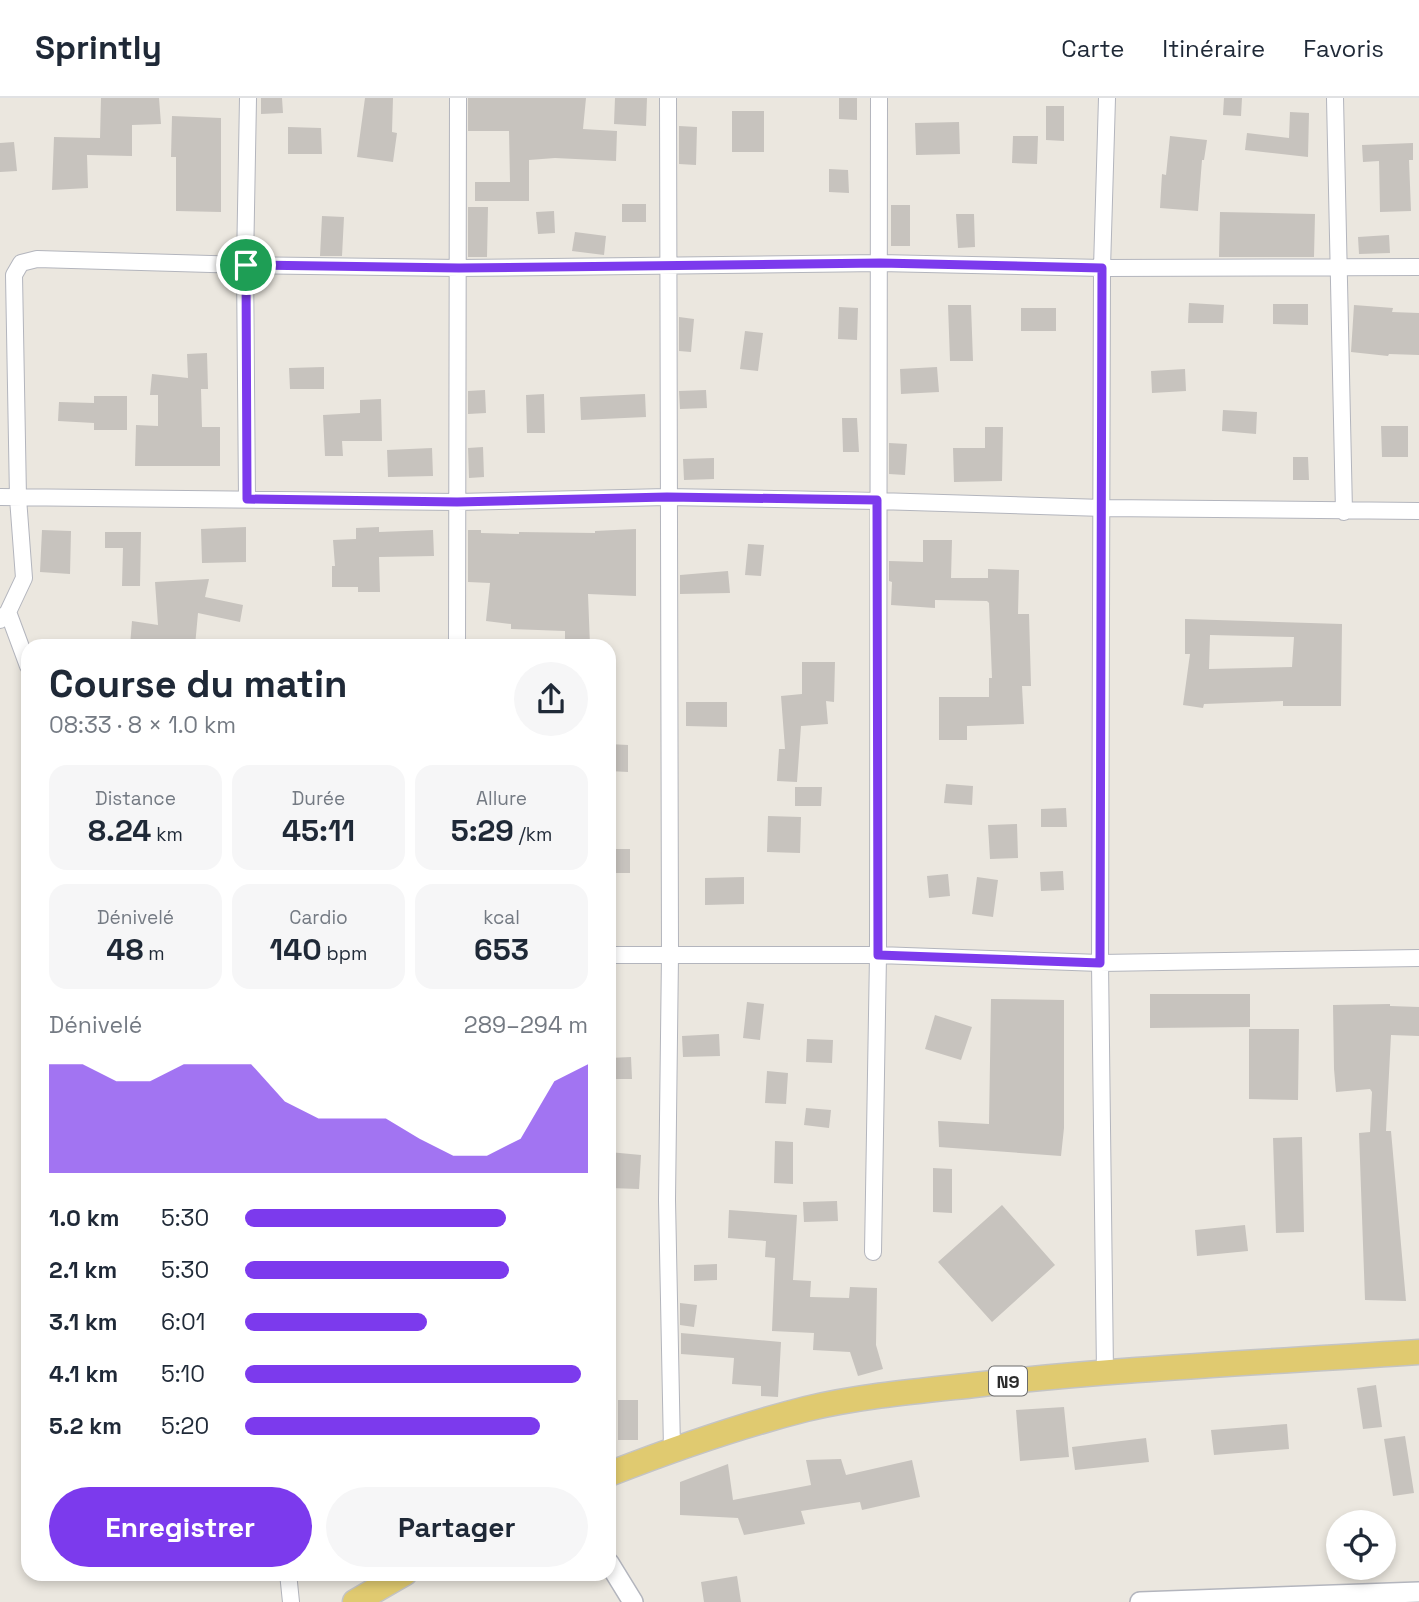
<!DOCTYPE html>
<html lang="fr">
<meta charset="utf-8">
<style>
body{margin:0;font-family:"Space Grotesk",sans-serif;background:#f6f6f7;color:#1f2937;height:100vh;display:flex;flex-direction:column;font-size:26px;white-space:nowrap}
*{box-sizing:border-box;margin:0}
p{font-size:23px;color:#747a83}
.icon{flex:none;width:38px;height:38px;fill:none;stroke:currentColor;stroke-width:2;stroke-linecap:round;stroke-linejoin:round}
.map{position:relative;flex:1;overflow:hidden}
.side{position:absolute;left:21px;top:541px;width:595px;height:942px;display:flex;flex-direction:column;background:#fff;border-radius:21px;box-shadow:0 4px 10px #0003}
.side>*{flex:none}
.tools{position:absolute;left:1326px;top:1412px;display:grid;gap:14px}
.tools a{display:grid;place-items:center;width:70px;height:70px;border-radius:50%;background:#fff;box-shadow:0 4px 10px #0003;font-size:35px}
.pin{position:absolute;display:grid;place-items:center;width:60px;height:60px;color:#fff;margin:-30px;border:4px solid #fff;border-radius:50%;box-shadow:0 2px 7px #0007}
.round{display:grid;place-items:center;flex:none;width:74px;height:74px;border-radius:37px;background:#f6f6f7}
.overview{display:flex;align-items:center;justify-content:space-between;height:119px;padding:0 28px}
h1{font-size:38px;font-weight:700;line-height:52px}
.figures{display:grid;grid-template-columns:repeat(3,1fr);gap:10px;height:119px;padding:7px 28px}
.figures div{display:grid;align-content:center;border-radius:18px;background:#f6f6f7;text-align:center}
.figures b{font-size:30px;font-weight:700}
.figures small{font-size:19px;font-weight:400}
.figures p{font-size:19px}
.chart{height:196px;padding:14px 28px}
.chart p{display:flex;justify-content:space-between}
.chart svg{width:100%;height:126px;margin-top:7px;fill:#7c3aed;opacity:.7}
.primary-button{display:flex;gap:14px;margin-top:auto;padding:14px 28px}
.primary-button a{flex:1;height:80px;border-radius:42px;background:#7c3aed;color:#fff;font-size:28px;font-weight:700;line-height:80px;text-align:center}
.primary-button a+a{background:#f6f6f7;color:#1f2937}
ul{padding:0 28px;list-style:none;font-size:23px}
li{display:grid;grid-template-columns:112px 84px 1fr;align-items:center;height:52px}
li i{height:18px;border-radius:9px;background:#7c3aed}
header{display:flex;align-items:center;gap:42px;box-sizing:border-box;height:98px;padding:0 35px;background:#fff;border-bottom:2px solid #e0e1e3}
header strong{font-size:33px}
nav{display:flex;gap:38px;margin-inline-start:auto;font-size:24px}
.map>svg:first-child{display:block}
.building{fill:#c7c3be;fill-rule:evenodd}
.lines{fill:none;stroke-linecap:round;stroke-linejoin:round}
.minor-casing{stroke:#b3b5bd;stroke-width:18}
.tertiary-casing{stroke:#b3b5bd;stroke-width:22}
.primary-casing{stroke:#c4c4c4;stroke-width:27}
.minor{stroke:#fff;stroke-width:16}
.tertiary{stroke:#fff;stroke-width:19}
.primary{stroke:#e0ca70;stroke-width:24}
.route-casing{stroke:#fff;stroke-width:14}
.route{stroke:#7c3aed;stroke-width:9}
.labels{text-anchor:middle;dominant-baseline:central;stroke-width:5;stroke-linejoin:round;paint-order:stroke}
.shield{fill:#fff;stroke:#6b6b6b;stroke-width:2}
.shield-label{font-size:18px;font-weight:bold;fill:#2b2b2b}
</style>
<header>
<strong>Sprintly</strong>
<nav><a>Carte</a><a>Itinéraire</a><a>Favoris</a></nav>
</header>
<div class="map">
<svg width="1419" height="1504" viewBox="0 0 1419 1504">
<rect width="100%" height="100%" fill="#ebe7df"/>
<!-- building -->
<path class="building" d="M 101,0 L 159,0 L 161,26 L 132,27 L 132,58 L 87,57 L 88,90 L 52,92 L 54,39 L 100,40 Z
M 261,0 L 282,0 L 283,15 L 261,16 Z
M 365,0 L 393,0 L 392,34 L 397,35 L 393,64 L 357,59 Z
M 468,0 L 586,0 L 583,31 L 617,33 L 616,63 L 555,60 L 529,62 L 529,103 L 475,103 L 475,84 L 510,84 L 509,33 L 468,33 Z
M 615,0 L 647,0 L 646,28 L 614,26 Z
M 839,0 L 857,0 L 857,22 L 839,21 Z
M 1224,0 L 1242,0 L 1241,18 L 1223,17 Z
M 1046,8 L 1064,8 L 1064,43 L 1046,42 Z
M 732,13 L 764,13 L 764,54 L 732,54 Z
M 1290,14 L 1309,15 L 1308,59 L 1245,52 L 1247,35 L 1289,40 Z
M 172,18 L 221,20 L 221,114 L 176,113 L 176,59 L 171,59 Z
M 959,24 L 960,56 L 916,57 L 915,25 Z
M 679,28 L 697,29 L 696,67 L 679,66 Z
M 288,29 L 321,30 L 322,56 L 288,56 Z
M 1013,38 L 1038,38 L 1037,66 L 1012,65 Z
M 1170,38 L 1207,42 L 1204,62 L 1202,62 L 1198,113 L 1160,110 L 1162,76 L 1166,77 Z
M 14,44 L 17,73 L 0,74 L 0,45 Z
M 1413,45 L 1413,62 L 1409,62 L 1411,113 L 1380,114 L 1379,63 L 1363,64 L 1362,47 Z
M 829,71 L 848,72 L 849,95 L 829,94 Z
M 622,106 L 646,106 L 646,124 L 622,124 Z
M 891,107 L 910,107 L 910,148 L 891,148 Z
M 468,109 L 488,109 L 487,159 L 468,159 Z
M 554,113 L 555,135 L 538,136 L 536,114 Z
M 1220,114 L 1315,116 L 1314,159 L 1219,159 Z
M 956,116 L 974,116 L 975,149 L 958,150 Z
M 322,118 L 344,119 L 342,158 L 320,158 Z
M 575,134 L 606,138 L 604,157 L 572,153 Z
M 1389,137 L 1390,155 L 1359,156 L 1358,139 Z
M 1189,205 L 1224,207 L 1223,225 L 1188,225 Z
M 1273,206 L 1308,206 L 1308,227 L 1273,226 Z
M 948,207 L 971,207 L 973,263 L 950,263 Z
M 1354,207 L 1393,210 L 1392,214 L 1419,215 L 1419,257 L 1389,256 L 1388,258 L 1351,254 Z
M 839,209 L 858,210 L 857,242 L 838,241 Z
M 1021,210 L 1056,210 L 1056,233 L 1021,233 Z
M 679,219 L 694,221 L 691,254 L 679,253 Z
M 745,233 L 763,235 L 758,273 L 740,271 Z
M 207,255 L 208,291 L 201,291 L 202,329 L 220,329 L 220,368 L 135,368 L 136,327 L 158,328 L 158,297 L 150,297 L 152,276 L 188,280 L 187,256 Z
M 324,269 L 324,291 L 290,291 L 289,270 Z
M 937,269 L 939,294 L 901,296 L 900,271 Z
M 1185,271 L 1186,293 L 1152,295 L 1151,273 Z
M 485,292 L 486,315 L 468,316 L 468,293 Z
M 706,292 L 707,310 L 680,311 L 679,293 Z
M 544,296 L 545,335 L 527,335 L 526,297 Z
M 645,296 L 646,319 L 581,322 L 580,299 Z
M 94,298 L 127,298 L 127,332 L 94,332 L 94,325 L 58,323 L 59,304 L 94,305 Z
M 381,301 L 382,343 L 342,343 L 343,358 L 325,358 L 323,317 L 360,315 L 360,302 Z
M 1223,312 L 1257,314 L 1256,336 L 1222,333 Z
M 842,320 L 857,320 L 859,354 L 843,354 Z
M 1381,328 L 1408,328 L 1408,359 L 1382,359 Z
M 985,329 L 1003,329 L 1002,383 L 954,384 L 953,350 L 985,350 Z
M 889,345 L 907,346 L 905,377 L 889,376 Z
M 483,349 L 484,379 L 469,380 L 468,350 Z
M 432,350 L 433,378 L 388,379 L 387,352 Z
M 1293,359 L 1308,359 L 1309,382 L 1293,382 Z
M 714,360 L 714,381 L 684,382 L 683,361 Z
M 246,429 L 246,464 L 202,465 L 201,431 Z
M 379,429 L 379,434 L 433,432 L 434,458 L 379,459 L 380,494 L 358,494 L 358,489 L 332,489 L 332,468 L 335,468 L 333,442 L 356,441 L 356,430 Z
M 636,431 L 636,498 L 588,496 L 590,548 L 565,548 L 565,533 L 511,531 L 511,526 L 486,523 L 490,485 L 468,484 L 468,432 L 481,432 L 481,435 L 519,436 L 519,434 L 595,435 L 595,433 Z
M 42,432 L 71,433 L 70,476 L 40,474 Z
M 105,434 L 141,434 L 140,488 L 122,488 L 123,450 L 105,450 Z
M 923,442 L 952,442 L 951,480 L 988,480 L 988,471 L 1019,472 L 1018,516 L 1029,516 L 1031,588 L 1022,588 L 1024,626 L 967,628 L 967,642 L 939,642 L 939,599 L 989,599 L 989,580 L 992,580 L 989,505 L 987,503 L 935,502 L 935,510 L 891,507 L 892,484 L 889,483 L 889,463 L 923,464 Z
M 748,446 L 764,447 L 761,478 L 745,477 Z
M 728,473 L 730,495 L 680,496 L 680,477 Z
M 209,481 L 205,499 L 243,507 L 240,524 L 198,515 L 195,548 L 130,548 L 132,523 L 158,527 L 155,484 Z
M 1185,521 L 1342,526 L 1341,608 L 1283,608 L 1283,603 L 1204,606 L 1203,610 L 1183,607 L 1190,556 L 1185,556 ZM 1210,537 L 1294,539 L 1292,569 L 1209,571 Z
M 802,564 L 835,564 L 834,604 L 826,603 L 828,626 L 801,628 L 797,684 L 777,683 L 779,651 L 785,651 L 781,598 L 802,596 Z
M 686,604 L 727,604 L 727,629 L 686,628 Z
M 609,646 L 628,647 L 628,674 L 609,673 Z
M 946,686 L 973,688 L 972,707 L 944,705 Z
M 795,689 L 822,689 L 821,708 L 795,708 Z
M 1066,710 L 1067,729 L 1041,729 L 1041,711 Z
M 768,718 L 801,719 L 800,755 L 767,754 Z
M 1017,726 L 1018,760 L 990,761 L 988,727 Z
M 609,751 L 630,751 L 630,775 L 609,775 Z
M 1063,773 L 1064,792 L 1041,793 L 1040,774 Z
M 948,776 L 950,798 L 929,800 L 927,778 Z
M 744,779 L 744,806 L 705,807 L 705,780 Z
M 977,779 L 998,782 L 993,819 L 972,816 Z
M 1150,896 L 1250,896 L 1250,929 L 1150,930 Z
M 991,901 L 1064,902 L 1064,1030 L 1061,1058 L 939,1049 L 938,1023 L 989,1026 Z
M 747,904 L 764,906 L 760,942 L 743,940 Z
M 1390,906 L 1390,908 L 1419,909 L 1419,938 L 1391,937 L 1386,1033 L 1391,1033 L 1406,1203 L 1365,1202 L 1359,1035 L 1370,1034 L 1372,994 L 1370,991 L 1336,994 L 1334,971 L 1333,907 Z
M 935,917 L 972,929 L 961,962 L 925,951 Z
M 1249,931 L 1299,931 L 1298,1002 L 1249,1001 Z
M 719,936 L 720,958 L 683,959 L 682,938 Z
M 807,941 L 833,942 L 832,965 L 806,964 Z
M 631,959 L 632,981 L 609,981 L 609,960 Z
M 767,973 L 788,975 L 786,1006 L 765,1005 Z
M 806,1010 L 831,1012 L 829,1030 L 804,1027 Z
M 1302,1039 L 1304,1134 L 1276,1135 L 1273,1040 Z
M 775,1043 L 793,1044 L 793,1086 L 774,1085 Z
M 609,1054 L 641,1057 L 639,1091 L 609,1090 Z
M 933,1070 L 952,1071 L 952,1115 L 933,1114 Z
M 837,1103 L 838,1123 L 804,1124 L 803,1104 Z
M 1002,1107 L 1055,1167 L 992,1224 L 938,1164 Z
M 729,1112 L 797,1117 L 793,1182 L 811,1183 L 810,1199 L 849,1200 L 850,1189 L 877,1190 L 876,1247 L 883,1271 L 858,1278 L 850,1254 L 813,1252 L 814,1235 L 772,1233 L 775,1160 L 765,1159 L 766,1143 L 728,1140 Z
M 1245,1127 L 1248,1153 L 1197,1158 L 1195,1132 Z
M 717,1166 L 717,1182 L 694,1183 L 694,1167 Z
M 680,1205 L 697,1207 L 694,1229 L 680,1227 Z
M 681,1235 L 781,1244 L 778,1299 L 761,1298 L 761,1288 L 732,1286 L 734,1260 L 681,1256 Z
M 1376,1287 L 1382,1329 L 1363,1331 L 1357,1290 Z
M 618,1302 L 638,1302 L 638,1342 L 618,1342 Z
M 1064,1309 L 1069,1359 L 1020,1363 L 1016,1312 Z
M 1287,1326 L 1289,1351 L 1214,1357 L 1211,1332 Z
M 1405,1338 L 1414,1395 L 1393,1398 L 1384,1341 Z
M 1146,1340 L 1149,1364 L 1075,1372 L 1072,1349 Z
M 841,1361 L 846,1377 L 912,1362 L 920,1399 L 862,1412 L 860,1404 L 801,1413 L 805,1426 L 744,1437 L 738,1420 L 680,1417 L 680,1384 L 728,1366 L 733,1402 L 811,1387 L 806,1362 Z
M 737,1478 L 741,1504 L 704,1504 L 701,1484 Z"/>
<g class="lines">
<defs>
<path id="minor" d="M 668,0 L 670,857 L 667,1102 L 672,1351
M 1335,0 L 1344,414
M 0,399 L 457,404 L 667,399 L 877,403 L 1103,410 L 1419,413
M 247,401 L 245,167 L 248,0
M 8,514 L 28,568
M 0,522 L 8,514 L 24,480 L 18,400 L 14,177 L 21,165 L 37,161 L 245,167 L 459,170 L 880,165 L 1102,170 L 1419,169
M 457,548 L 458,0
M 609,857 L 878,857 L 1100,865 L 1419,860
M 873,1154 L 878,857 L 879,0
M 1105,1275 L 1100,865 L 1102,170 L 1107,0
M 288,1475 L 291,1504"/>
<path id="tertiary" d="M 609,1465 L 633,1504
M 1140,1504 L 1419,1494"/>
<path id="primary" d="M 609,1376 C 673,1351 739,1328 806,1311 C 861,1298 918,1293 974,1287 C 1122,1270 1271,1264 1419,1254
M 355,1504 L 405,1475"/>
</defs>
<!-- minor casing -->
<use href="#minor" class="minor-casing"/>
<!-- tertiary casing -->
<use href="#tertiary" class="tertiary-casing"/>
<!-- primary casing -->
<use href="#primary" class="primary-casing"/>
<!-- minor -->
<use href="#minor" class="minor"/>
<!-- tertiary -->
<use href="#tertiary" class="tertiary"/>
<!-- primary -->
<use href="#primary" class="primary"/>
</g>
<g class="lines">
<defs>
<path id="route" d="M 880,165 L 1102,170 L 1100,865 L 878,857 L 877,402 L 667,399 L 457,404 L 247,401 L 246,167 L 459,170 Z"/>
</defs>
<!-- route casing -->
<use href="#route" class="route-casing"/>
<!-- route -->
<use href="#route" class="route"/>
</g>
<g class="labels">
<!-- shield labels -->
<rect class="shield" x="989" y="1268.5" width="38" height="29" rx="5"/>
<g class="shield-label">
<text x="1008" y="1283">N9</text>
</g>
</g>
</svg>
<div class="tools">
<a><svg class="icon" aria-label="locate" viewBox="0 0 24 24"><circle cx="12" cy="12" r="6"/><path d="M12 2v4M12 18v4M2 12h4M18 12h4"/></svg></a>
</div>
<div class="pin" style="left:246px;top:167px;background:#1e9e55"><svg class="icon" aria-label="arrive" viewBox="0 0 24 24"><path d="M6 21V4h12l-3 4 3 4H6"/></svg></div>
<section class="side">
<div class="overview"><div><h1>Course du matin</h1><p>08:33 · 8 × 1.0 km</p></div><a class="round"><svg class="icon" aria-label="share" viewBox="0 0 24 24"><path d="M12 15V3M7 8l5-5 5 5M5 13v7h14v-7"/></svg></a></div>
<div class="figures">
<div><p>Distance</p><b>8.24<small> km</small></b></div>
<div><p>Durée</p><b>45:11</b></div>
<div><p>Allure</p><b>5:29<small> /km</small></b></div>
</div>
<div class="figures">
<div><p>Dénivelé</p><b>48<small> m</small></b></div>
<div><p>Cardio</p><b>140<small> bpm</small></b></div>
<div><p>kcal</p><b>653</b></div>
</div>
<div class="chart"><p><span>Dénivelé</span>289–294 m</p>
<svg viewBox="0 0 160 44" preserveAspectRatio="none"><path d="M0 44V6L10 6L20 12L30 12L40 6L50 6L60 6L70 19L80 25L90 25L100 25L110 32L120 38L130 38L140 32L150 12L160 6V44z"/></svg>
</div>
<ul>
<li><b>1.0 km</b>5:30<i style="width:76%"></i></li>
<li><b>2.1 km</b>5:30<i style="width:77%"></i></li>
<li><b>3.1 km</b>6:01<i style="width:53%"></i></li>
<li><b>4.1 km</b>5:10<i style="width:98%"></i></li>
<li><b>5.2 km</b>5:20<i style="width:86%"></i></li>
</ul>
<div class="primary-button"><a>Enregistrer</a><a>Partager</a></div>
</section>
</div>
